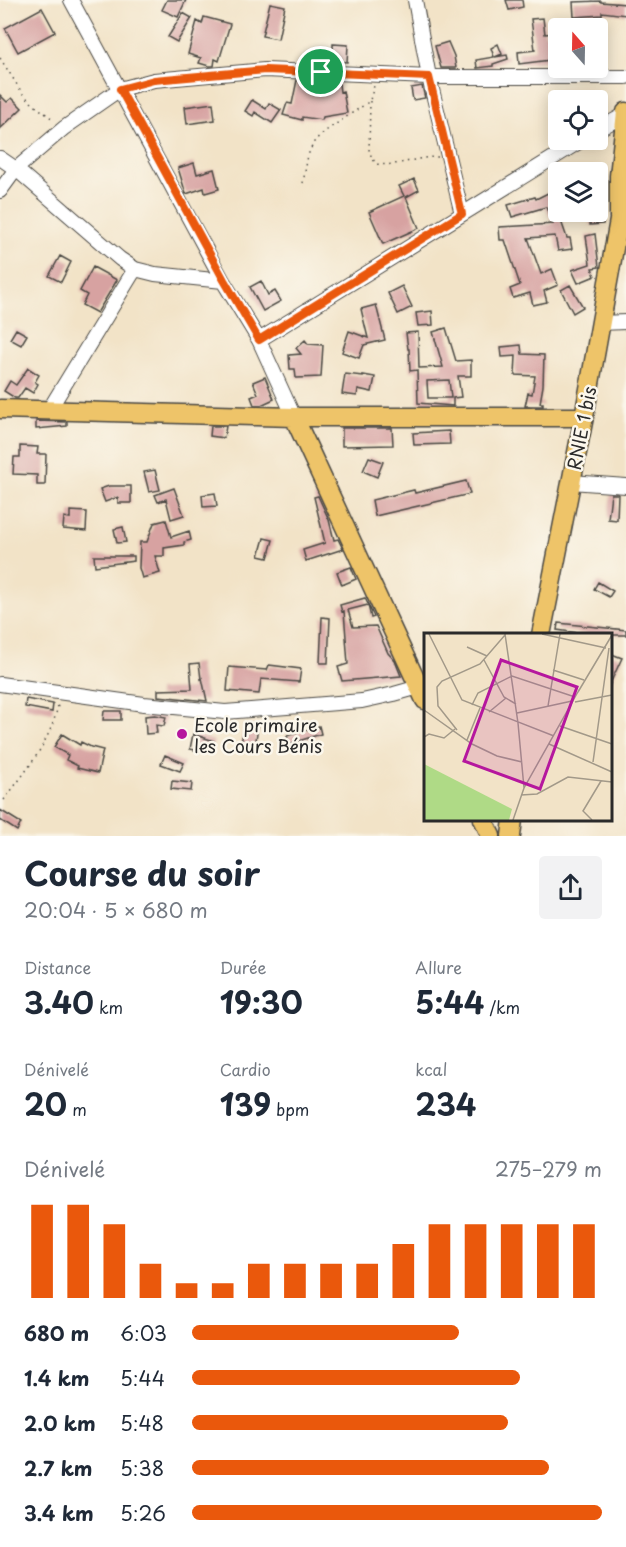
<!DOCTYPE html>
<html lang="fr">
<meta charset="utf-8">
<style>
body{margin:0;font-family:"Playpen Sans",sans-serif;background:#f2f2f3;color:#1f2937;height:100vh;display:flex;flex-direction:column;font-size:22px;white-space:nowrap}
*{box-sizing:border-box;margin:0}
p{font-size:20px;color:#747a83}
.icon{flex:none;width:33px;height:33px;fill:none;stroke:currentColor;stroke-width:2;stroke-linecap:round;stroke-linejoin:round}
.map{position:relative;height:836px;overflow:hidden}
.details{display:flex;flex-direction:column;background:#fff;flex:1}
.details>*{flex:none}
.needle{width:39px;rotate:340deg}
.tools{position:absolute;left:548px;top:18px;display:grid;gap:12px}
.tools a{display:grid;place-items:center;width:60px;height:60px;border-radius:6px;background:#fff;box-shadow:0 3px 15px #0003;font-size:30px}
.pin{position:absolute;display:grid;place-items:center;width:51px;height:51px;color:#fff;margin:-26px;border:3px solid #fff;border-radius:50%;box-shadow:0 2px 6px #0007}
.round{display:grid;place-items:center;flex:none;width:63px;height:63px;border-radius:6px;background:#f2f2f3}
.overview{display:flex;align-items:center;justify-content:space-between;height:102px;padding:0 24px}
h1{font-size:33px;font-weight:700;line-height:45px}
.stats{display:grid;grid-template-columns:repeat(3,1fr);gap:9px;height:102px;padding:6px 24px}
.stats div{display:grid;align-content:center}
.stats b{font-size:30px;font-weight:700}
.stats small{font-size:16px;font-weight:400}
.stats p{font-size:16px}
.chart{height:168px;padding:12px 24px}
.chart p{display:flex;justify-content:space-between}
.chart svg{width:100%;height:108px;margin-top:6px;stroke:#ea580c;stroke-width:6}
ul{padding:0 24px;list-style:none;font-size:20px}
li{display:grid;grid-template-columns:96px 72px 1fr;align-items:center;height:45px}
li i{height:15px;border-radius:8px;background:#ea580c}
.map>svg:first-child{display:block}
.building{fill:#d7a2a1;fill-rule:evenodd}
.lines{fill:none;stroke-linecap:round;stroke-linejoin:round}
.minor-casing{stroke:#494742;stroke-width:16}
.major-casing{stroke:#494742;stroke-width:21}
.path{stroke:#494742;stroke-width:1.5;stroke-dasharray:1.5 4.5;stroke-linecap:butt}
.minor{stroke:#fff;stroke-width:14}
.major{stroke:#eec469;stroke-width:18}
.route-casing{stroke:#fff;stroke-width:12}
.route{stroke:#ea580c;stroke-width:8}
.poi-dot{fill:#b5179e;stroke:#fbf7ec;stroke-width:2}
.labels{text-anchor:middle;dominant-baseline:central;stroke-width:5;stroke-linejoin:round;paint-order:stroke}
.street-label{font-size:18px;fill:#2b2b2b;stroke:#fbf7ec}
.poi-label{font-size:18px;fill:#2b2b2b;stroke:#fbf7ec;text-anchor:start}
.inset-road{fill:none;stroke:#a29989;stroke-width:1.5}
.view{fill:#b5179e;fill-opacity:0.15;stroke:#b5179e;stroke-width:3}
.inset-edge{fill:none;stroke:#2b2b2b;stroke-width:3}
</style>
<div class="map">
<svg width="626" height="836" viewBox="0 0 626 836">
<rect width="100%" height="100%" fill="#fbf7ec"/>
<filter id="ink" filterUnits="userSpaceOnUse"><feTurbulence type="fractalNoise" baseFrequency=".0167" numOctaves="2"/><feDisplacementMap in="SourceGraphic" scale="12" xChannelSelector="R" yChannelSelector="G"/><feConvolveMatrix kernelMatrix="1 2 1 2 8 2 1 2 1" color-interpolation-filters="sRGB"/></filter>
<filter id="wash" filterUnits="userSpaceOnUse"><feTurbulence type="fractalNoise" baseFrequency=".008" numOctaves="4" result="noise"/><feDisplacementMap in="SourceGraphic" scale="24" xChannelSelector="R" yChannelSelector="G"/><feGaussianBlur stdDeviation="1.35" result="paint"/><feColorMatrix in="noise" values="0 0 0 0 0 0 0 0 0 0 0 0 0 0 0 0 0 1.4 0 .05"/><feComposite in="paint" operator="in"/></filter>
<g filter="url(#wash)">
<rect width="100%" height="100%" fill="#f2e3c7"/>
<g id="blocks">
<!-- building -->
<path class="building" d="M 167,0 L 186,0 L 178,17 L 162,10 Z
M 506,0 L 522,0 L 523,7 L 509,10 Z
M 601,1 L 601,2 L 626,4 L 626,15 L 602,12 L 602,15 L 574,17 L 573,2 Z
M 270,3 L 285,6 L 278,39 L 262,36 Z
M 42,8 L 55,32 L 18,52 L 5,28 Z
M 183,13 L 192,18 L 177,42 L 168,37 Z
M 204,17 L 230,24 L 219,61 L 215,59 L 214,66 L 209,66 L 199,63 L 201,58 L 188,54 L 197,21 L 202,24 Z
M 543,18 L 545,34 L 555,33 L 558,59 L 519,64 L 518,52 L 535,50 L 531,19 Z
M 448,42 L 454,56 L 456,68 L 441,68 L 435,46 Z
M 333,44 L 348,45 L 347,62 L 333,61 Z
M 498,44 L 502,54 L 495,57 L 507,55 L 508,59 L 493,64 L 493,66 L 477,68 L 476,60 L 494,57 L 491,48 Z
M 297,80 L 336,82 L 339,84 L 340,92 L 343,91 L 347,113 L 323,117 L 322,120 L 302,117 L 302,120 L 283,115 L 287,103 L 292,104 Z
M 422,86 L 425,98 L 413,100 L 411,88 Z
M 0,95 L 7,102 L 12,98 L 22,108 L 0,129 Z
M 252,100 L 266,109 L 269,103 L 281,110 L 272,123 L 255,112 L 253,116 L 245,111 Z
M 213,103 L 215,120 L 187,124 L 185,107 Z
M 194,163 L 197,174 L 214,169 L 219,189 L 205,193 L 204,188 L 186,194 L 178,168 Z
M 414,179 L 419,190 L 406,197 L 419,228 L 383,244 L 369,212 L 404,196 L 399,186 Z
M 558,188 L 558,199 L 554,201 L 567,238 L 570,238 L 572,249 L 558,251 L 555,236 L 528,238 L 541,274 L 552,269 L 558,285 L 544,291 L 547,302 L 533,305 L 530,293 L 513,298 L 510,289 L 520,285 L 505,240 L 500,240 L 499,227 L 553,224 L 546,207 L 512,217 L 508,205 L 535,197 L 536,199 Z
M 590,212 L 603,212 L 603,224 L 590,225 Z
M 595,234 L 599,267 L 592,268 L 595,276 L 578,283 L 572,270 L 590,264 L 586,236 Z
M 60,256 L 71,262 L 61,282 L 49,276 Z
M 93,267 L 117,280 L 97,313 L 82,305 L 87,295 L 80,291 Z
M 261,281 L 268,295 L 275,291 L 281,301 L 263,311 L 250,287 Z
M 570,285 L 583,307 L 573,313 L 561,290 Z
M 402,286 L 412,307 L 398,314 L 388,293 Z
M 376,305 L 385,340 L 364,345 L 359,358 L 342,352 L 349,331 L 368,338 L 361,309 Z
M 432,311 L 433,325 L 418,326 L 416,313 Z
M 446,328 L 456,361 L 471,360 L 471,376 L 458,376 L 461,397 L 453,398 L 453,406 L 418,403 L 417,370 L 410,371 L 409,349 L 408,349 L 406,333 L 418,332 L 419,368 L 443,367 L 433,332 ZM 449,380 L 451,398 L 428,398 L 427,381 Z
M 16,329 L 27,335 L 21,345 L 10,339 Z
M 305,340 L 308,344 L 323,345 L 321,377 L 296,378 L 295,369 L 290,369 L 289,355 L 301,354 L 296,348 Z
M 521,345 L 522,354 L 544,355 L 543,386 L 540,403 L 543,403 L 543,406 L 525,406 L 528,393 L 532,394 L 535,376 L 515,375 L 516,356 L 502,357 L 501,347 Z
M 28,368 L 39,375 L 35,382 L 38,384 L 33,393 L 25,388 L 18,398 L 15,398 L 4,391 L 10,381 L 16,385 Z
M 345,374 L 363,376 L 363,375 L 375,377 L 372,392 L 358,389 L 357,396 L 342,394 Z
M 265,377 L 274,399 L 261,405 L 254,405 L 251,397 L 258,394 L 253,382 Z
M 36,421 L 67,422 L 67,426 L 36,429 Z
M 211,426 L 226,426 L 224,438 L 210,436 Z
M 342,428 L 392,428 L 393,445 L 342,446 Z
M 449,431 L 450,444 L 414,445 L 413,433 Z
M 20,446 L 38,447 L 37,454 L 46,454 L 45,485 L 37,485 L 37,475 L 13,474 L 14,457 L 20,457 Z
M 369,457 L 383,462 L 377,477 L 363,471 Z
M 155,470 L 160,490 L 149,492 L 144,472 Z
M 466,481 L 470,494 L 375,516 L 372,500 L 414,490 L 415,493 Z
M 109,486 L 131,486 L 131,503 L 118,503 L 118,497 L 105,502 L 100,489 Z
M 174,488 L 184,515 L 171,519 L 166,499 L 158,502 L 155,495 Z
M 215,493 L 217,506 L 203,507 L 202,495 Z
M 611,494 L 618,494 L 617,520 L 608,519 Z
M 318,496 L 329,520 L 334,540 L 338,539 L 343,549 L 306,561 L 303,550 L 325,543 L 314,497 Z
M 70,511 L 87,512 L 86,531 L 63,529 L 64,517 L 70,518 Z
M 166,520 L 171,537 L 189,531 L 191,540 L 184,542 L 184,545 L 164,548 L 164,556 L 155,556 L 160,573 L 142,578 L 139,568 L 140,542 L 147,542 L 154,523 Z
M 123,527 L 126,542 L 117,543 L 114,529 Z
M 264,538 L 273,540 L 268,558 L 259,556 Z
M 94,556 L 134,556 L 134,561 L 95,566 Z
M 351,567 L 356,579 L 342,585 L 337,572 Z
M 598,582 L 613,591 L 609,597 L 594,589 Z
M 365,598 L 374,617 L 371,618 L 368,605 L 348,610 L 353,627 L 376,626 L 388,653 L 395,661 L 401,676 L 342,681 L 338,667 L 348,664 L 344,611 L 342,612 L 340,605 Z
M 322,617 L 330,618 L 328,663 L 320,663 Z
M 558,623 L 626,630 L 626,635 L 592,635 L 557,630 Z
M 609,653 L 622,658 L 609,686 Z
M 199,663 L 201,679 L 202,678 L 207,701 L 158,696 L 158,690 L 192,689 L 190,664 Z
M 269,665 L 301,669 L 299,682 L 261,679 L 259,694 L 227,691 L 229,667 L 267,670 Z
M 26,699 L 53,704 L 52,712 L 25,707 Z
M 104,711 L 121,711 L 121,720 L 103,720 Z
M 155,715 L 166,717 L 164,726 L 156,725 L 157,733 L 146,734 L 145,716 Z
M 244,725 L 258,726 L 255,747 L 241,745 Z
M 319,726 L 321,734 L 289,744 L 287,736 Z
M 62,734 L 80,745 L 81,742 L 91,747 L 103,750 L 98,773 L 77,768 L 78,766 L 66,760 L 68,755 L 54,747 Z
M 193,734 L 214,741 L 211,749 L 201,746 L 200,751 L 190,749 Z
M 165,755 L 184,763 L 180,771 L 161,764 Z
M 172,781 L 192,783 L 191,791 L 171,789 Z
M 0,810 L 21,823 L 17,831 L 0,820 Z"/>
</g>
</g>
<g filter="url(#ink)">
<use href="#blocks" fill-opacity="0" stroke="#494742" stroke-width="1.5"/>
<g class="lines">
<defs>
<path id="minor" d="M 71,0 L 223,281 L 259,340 L 294,417
M 415,0 L 429,77 L 462,214
M 597,130 L 626,114
M 0,158 L 16,169 L 120,259 L 135,269 L 155,274 L 223,281
M 0,191 L 16,169 L 64,128 L 120,89 L 154,80 L 265,70 L 429,77 L 626,77
M 600,323 L 626,322
M 259,340 L 582,140
M 49,410 L 135,269
M 571,482 L 626,486
M 0,684 L 144,704 L 225,712 L 362,701 L 394,694 L 419,687"/>
<path id="major" d="M 619,218 L 619,176 L 626,112
M 0,409 L 294,417 L 584,417
M 294,417 L 425,700
M 541,635 L 584,417 L 619,220 L 626,205
M 483,819 L 491,836
M 511,836 L 513,819"/>
</defs>
<!-- minor casing -->
<use href="#minor" class="minor-casing"/>
<!-- major casing -->
<use href="#major" class="major-casing"/>
<!-- path -->
<path class="path" d="M 0,58 L 23,94 L 33,104 L 54,120
M 370,101 L 369,152 L 376,164 C 400,167 414,157 438,157
M 303,183 L 308,155 L 315,140 L 327,130 L 367,103 L 370,100 L 374,86
M 4,800 C 26,771 51,741 58,705"/>
<!-- minor -->
<use href="#minor" class="minor"/>
<!-- major -->
<use href="#major" class="major"/>
</g>
</g>
<g class="lines" filter="url(#ink)">
<defs>
<path id="route" d="M 265,70 L 429,77 L 462,214 L 259,340 L 224,280 L 120,89 L 154,80 Z"/>
</defs>
<!-- route casing -->
<use href="#route" class="route-casing"/>
<!-- route -->
<use href="#route" class="route"/>
</g>
<!-- markers -->
<circle class="poi-dot" cx="182" cy="734" r="6"/>
<g class="labels">
<!-- street labels -->
<g class="street-label">
<text transform="translate(581 428) rotate(-79)">RNIE 1 bis</text>
</g>
<!-- poi labels -->
<g class="poi-label">
<text x="194" y="724">Ecole primaire<tspan x="194" dy="21">les Cours Bénis</tspan></text>
</g>
</g>
<!-- overview -->
<g transform="translate(424 633)">
<rect width="188" height="188" fill="#f2e3c7"/>
<path d="M 0,131 L 88,176 L 85,187 L 0,187 Z" fill="#afda86"/>
<path class="inset-road" d="M 5,1 L 38,67 L 130,103M 81,1 L 94,90M 118,1 L 182,15M 43,14 L 63,23M 60,27 L 80,64 L 92,71M 129,37 L 160,47M 154,59 L 188,2M 151,69 L 188,62M 48,72 L 54,60 L 88,43 L 151,64M 124,73 L 136,1M 0,77 L 48,111 L 73,123 L 98,129M 65,79 L 82,65M 93,80 L 148,68M 94,90 L 100,155M 136,93 L 188,111M 33,97 L 14,73 L 13,54 L 18,48 L 56,31 L 81,2M 0,104 L 5,101 L 20,105 L 31,96M 43,107 L 56,75M 125,111 L 188,139M 169,129 L 185,15M 97,162 L 113,161 L 144,144 L 188,149M 89,187 L 100,155 L 155,57M 168,187 L 159,178 L 177,148"/>
<path class="view" d="M 77,27 L 153,54 L 116,156 L 40,128 Z"/>
<rect width="188" height="188" class="inset-edge"/>
</g>
</svg>
<div class="tools">
<a><svg class="needle" viewBox="-14 -14 28 28"><path d="M0-13l5 13h-10z" fill="#e53935"/><path d="M0 13l5-13h-10z" fill="#747a83"/></svg></a>
<a><svg class="icon" aria-label="locate" viewBox="0 0 24 24"><circle cx="12" cy="12" r="6"/><path d="M12 2v4M12 18v4M2 12h4M18 12h4"/></svg></a>
<a><svg class="icon" aria-label="layers" viewBox="0 0 24 24"><path d="M12 4l9 5-9 5-9-5zM3 14l9 5 9-5"/></svg></a>
</div>
<div class="pin" style="left:321px;top:72px;background:#1e9e55"><svg class="icon" aria-label="arrive" viewBox="0 0 24 24"><path d="M6 21V4h12l-3 4 3 4H6"/></svg></div>
</div>
<section class="details">
<div class="overview"><div><h1>Course du soir</h1><p>20:04 · 5 × 680 m</p></div><a class="round"><svg class="icon" aria-label="share" viewBox="0 0 24 24"><path d="M12 15V3M7 8l5-5 5 5M5 13v7h14v-7"/></svg></a></div>
<div class="stats">
<div><p>Distance</p><b>3.40<small> km</small></b></div>
<div><p>Durée</p><b>19:30</b></div>
<div><p>Allure</p><b>5:44<small> /km</small></b></div>
</div>
<div class="stats">
<div><p>Dénivelé</p><b>20<small> m</small></b></div>
<div><p>Cardio</p><b>139<small> bpm</small></b></div>
<div><p>kcal</p><b>234</b></div>
</div>
<div class="chart"><p><span>Dénivelé</span>275–279 m</p>
<svg viewBox="0 0 160 44" preserveAspectRatio="none"><path d="M5 44V6M15 44V6M25 44V14M35 44V30M45 44V38M55 44V38M65 44V30M75 44V30M85 44V30M95 44V30M105 44V22M115 44V14M125 44V14M135 44V14M145 44V14M155 44V14"/></svg>
</div>
<ul>
<li><b>680 m</b>6:03<i style="width:65%"></i></li>
<li><b>1.4 km</b>5:44<i style="width:80%"></i></li>
<li><b>2.0 km</b>5:48<i style="width:77%"></i></li>
<li><b>2.7 km</b>5:38<i style="width:87%"></i></li>
<li><b>3.4 km</b>5:26<i style="width:100%"></i></li>
</ul>
</section>
